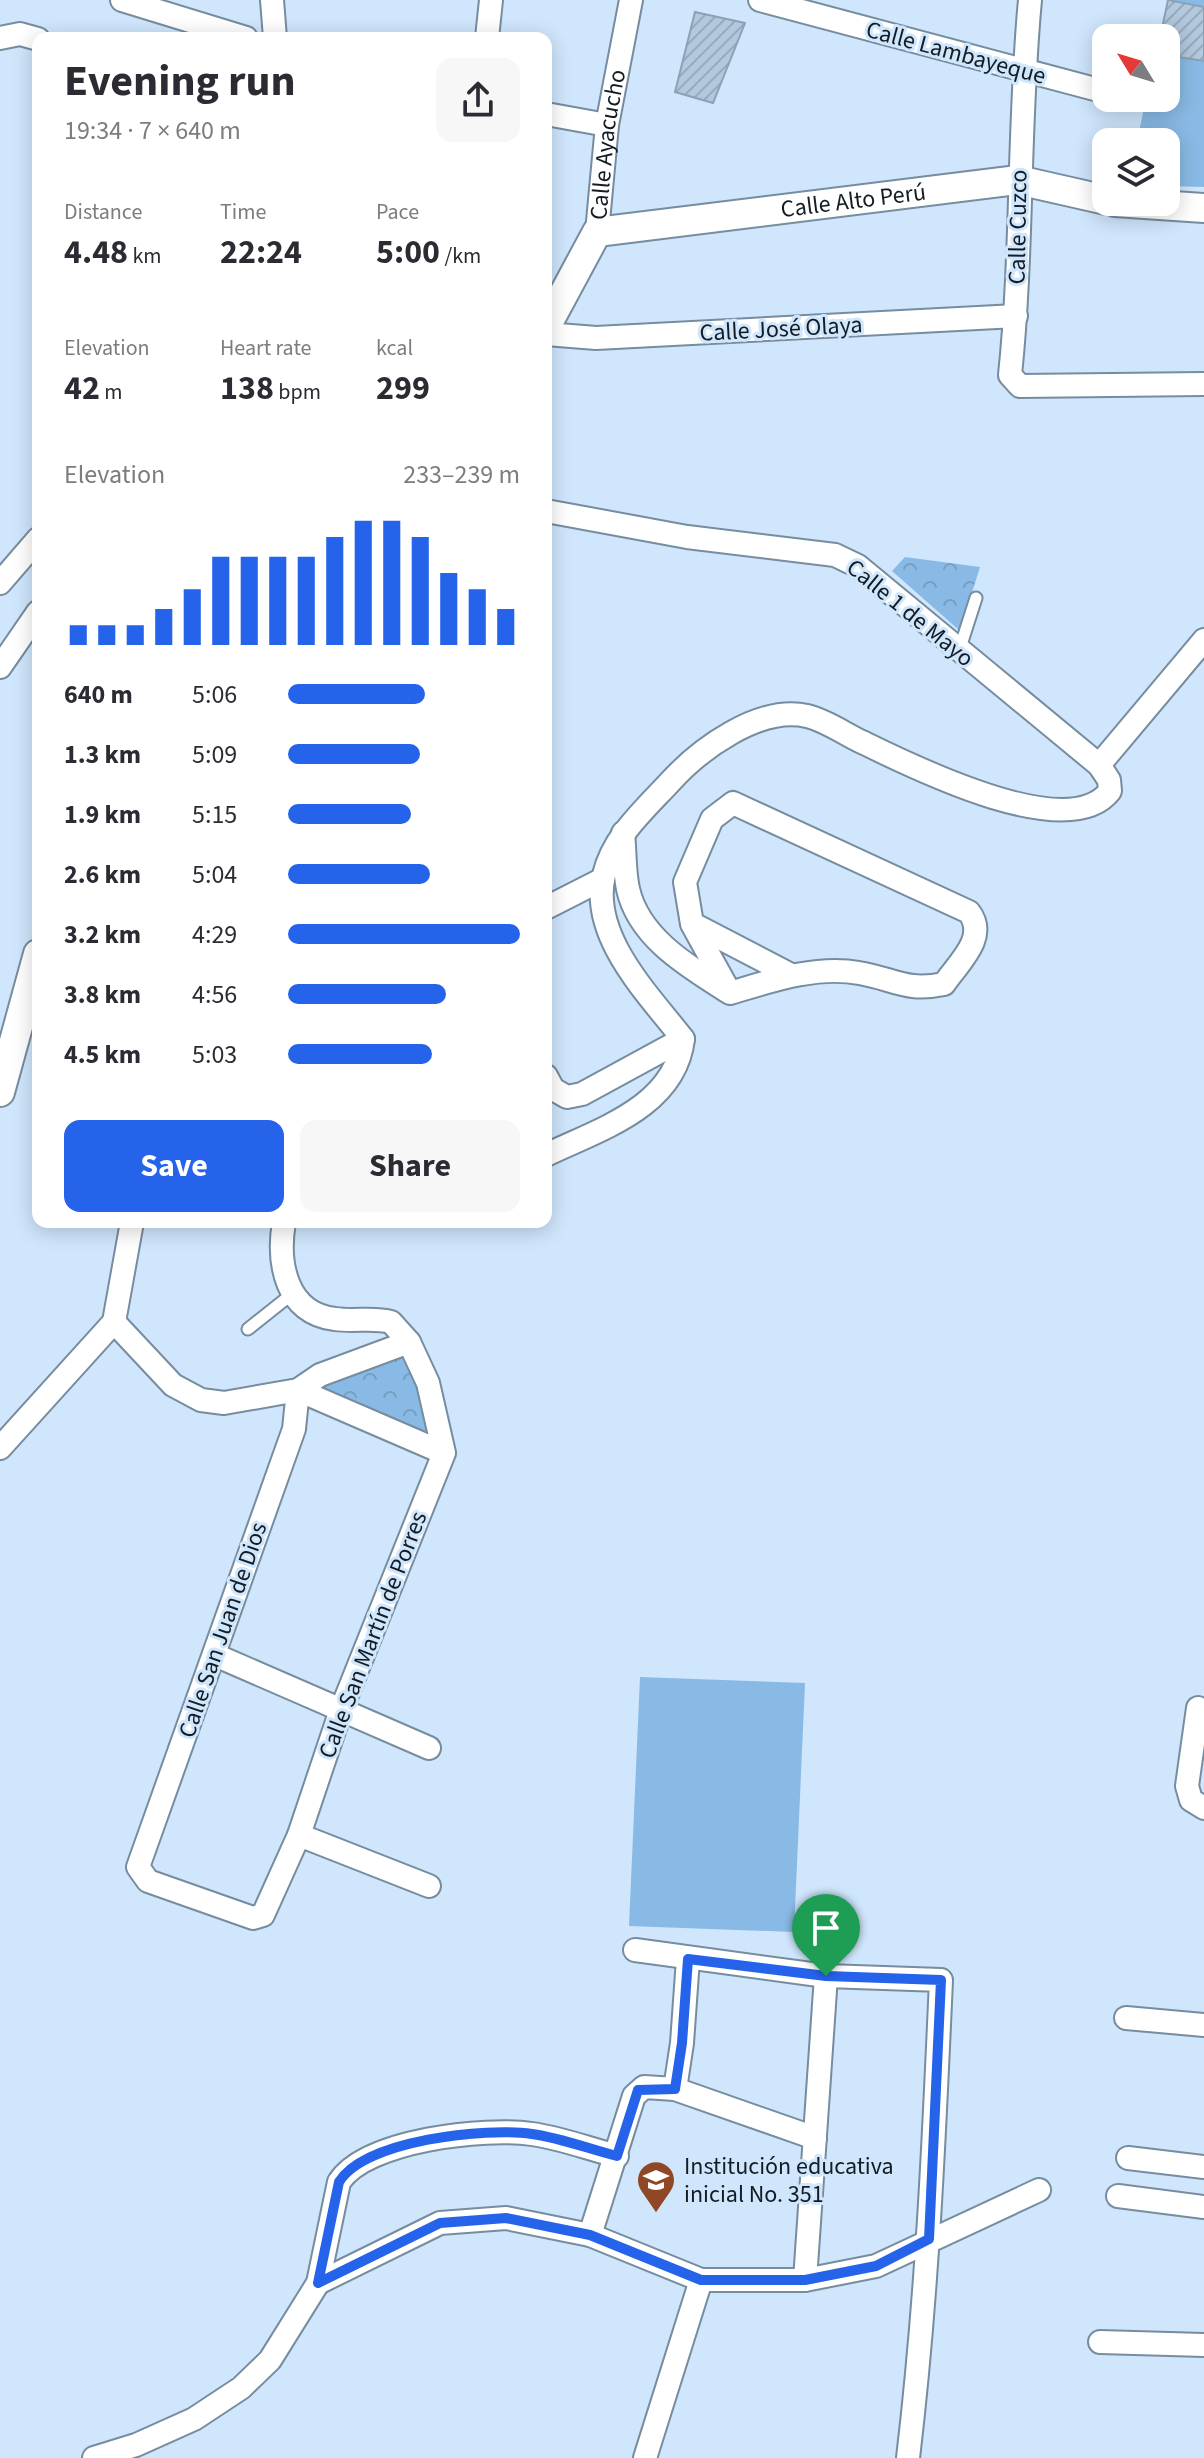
<!DOCTYPE html>
<meta charset="utf-8">
<style>
body{margin:0;font-family:"Source Sans 3",sans-serif;background:#f7f7f7;color:#2b2b33;height:100vh;display:flex;flex-direction:column;font-size:30px;white-space:nowrap}
*{box-sizing:border-box;margin:0}
p{font-size:26px;color:#7c7c81}
.icon{flex:none;width:44px;height:44px;fill:none;stroke:currentColor;stroke-width:2;stroke-linecap:round;stroke-linejoin:round}
.map{position:relative;flex:1;overflow:hidden}
.side{position:absolute;left:32px;top:32px;width:520px;height:1196px;display:flex;flex-direction:column;background:#fff;border-radius:16px;box-shadow:0 4px 20px #0003}
.side>*{flex:none}
.needle{width:52px;rotate:308deg}
.fabs{position:absolute;left:1092px;top:24px;display:grid;gap:16px}
.fabs a{display:grid;place-items:center;width:88px;height:88px;border-radius:16px;background:#fff;box-shadow:0 4px 20px #0003;font-size:40px}
.pin{position:absolute;display:grid;place-items:center;width:68px;height:68px;color:#fff;margin:-82px -34px;border-radius:50% 50% 50% 0;rotate:-45deg;box-shadow:0 0 8px #0007}
.pin .icon{rotate:45deg}
.round{display:grid;place-items:center;flex:none;width:84px;height:84px;border-radius:16px;background:#f7f7f7}
.headline{display:flex;align-items:center;justify-content:space-between;height:136px;padding:0 32px}
h1{font-size:44px;font-weight:700;line-height:60px}
.figures{display:grid;grid-template-columns:repeat(3,1fr);gap:12px;height:136px;padding:8px 32px}
.figures div{display:grid;align-content:center}
.figures b{font-size:34px;font-weight:700}
.figures small{font-size:22px;font-weight:400}
.figures p{font-size:22px}
.chart{height:224px;padding:16px 32px}
.chart p{display:flex;justify-content:space-between}
.chart svg{width:100%;height:144px;margin-top:8px;stroke:#2563eb;stroke-width:6}
.cta{display:flex;gap:16px;margin-top:auto;padding:16px 32px}
.cta a{flex:1;height:92px;border-radius:16px;background:#2563eb;color:#fff;font-size:32px;font-weight:700;line-height:92px;text-align:center}
.cta a+a{background:#f7f7f7;color:#2b2b33}
ul{padding:0 32px;list-style:none;font-size:26px}
li{display:grid;grid-template-columns:128px 96px 1fr;align-items:center;height:60px}
li i{height:20px;border-radius:10px;background:#2563eb}
.map>svg:first-child{display:block}
.forest{fill:url(#forest-crowns)}
.pitch{fill:#89bae5}
.building{fill:url(#building-hatch);stroke:#8ba1b5;stroke-width:2}
.lines{fill:none;stroke-linecap:round;stroke-linejoin:round}
.service-casing{stroke:#768c9f;stroke-width:15}
.minor-casing{stroke:#768c9f;stroke-width:26}
.tertiary-casing{stroke:#768c9f;stroke-width:32}
.service{stroke:#fff;stroke-width:11}
.minor{stroke:#fff;stroke-width:22}
.tertiary{stroke:#fff;stroke-width:28}
.route-casing{stroke:#fff;stroke-width:16}
.route{stroke:#2563eb;stroke-width:10}
.labels{text-anchor:middle;dominant-baseline:central;stroke-width:6;stroke-linejoin:round;paint-order:stroke}
.street-label{font-size:24px;fill:#131c23;stroke:#cfe6fc}
.poi-label{font-size:24px;fill:#131c23;stroke:#cfe6fc;text-anchor:start}
</style>
<div class="map">
<svg width="1204" height="2458" viewBox="0 0 1204 2458">
<defs>
<pattern id="forest-crowns" width="20" height="18" patternUnits="userSpaceOnUse" patternTransform="scale(2)"><rect width="20" height="18" fill="#89bae5"/><path d="M2 6a3 3 0 1 1 6 0M12 15a3 3 0 1 1 6 0" fill="none" stroke="#759fc4"/></pattern>
<pattern id="building-hatch" width="6" height="6" patternUnits="userSpaceOnUse" patternTransform="scale(2)"><rect width="6" height="6" fill="#b1c8dd"/><path d="M-1 1l2-2M0 6l6-6M5 7l2-2" fill="none" stroke="#97abbd"/></pattern>
</defs>
<rect width="100%" height="100%" fill="#cfe6fc"/>
<!-- forest -->
<path class="forest" d="M 905,557 L 980,567 L 960,631 L 892,571 Z
M 404,1357 L 412,1362 L 429,1428 L 422,1432 L 323,1393 L 322,1386 Z"/>
<!-- pitch -->
<path class="pitch" d="M 1168,0 L 1204,0 L 1204,187 L 1166,186 L 1166,142 L 1137,142 L 1146,98 L 1166,98 L 1166,38 L 1160,38 Z
M 640,1677 L 805,1683 L 794,1932 L 629,1926 Z"/>
<!-- building -->
<path class="building" d="M 1168,0 L 1204,7 L 1204,61 L 1166,55 L 1166,38 L 1160,38 Z
M 695,12 L 745,23 L 713,103 L 675,92 Z"/>
<g class="lines">
<defs>
<path id="service" d="M 959,651 L 976,598
M 248,1329 L 292,1294"/>
<g id="minor">
<path d="M 122,0 L 246,38"/>
<path d="M 272,0 L 275,38"/>
<path d="M 760,0 L 1106,92"/>
<path d="M 1030,0 C 1018,125 1023,251 1010,375 L 1020,386 L 1204,384"/>
<path d="M 0,38 L 20,34 L 38,39"/>
<path d="M 487,38 L 491,0"/>
<path d="M 546,114 L 607,125"/>
<path id="s1" d="M 597,232 L 607,125 L 631,0"/>
<path d="M 546,334 L 596,338 L 1016,316"/>
<path d="M 546,511 L 687,537 L 835,555 L 858,566 L 1099,765 L 1109,780 L 1110,791 C 1068,845 911,766 862,742 C 845,734 825,720 807,716 C 759,705 699,750 670,782 C 644,810 613,837 604,875 C 589,936 649,995 683,1039 C 675,1107 600,1129 546,1155"/>
<path d="M 0,583 L 38,539"/>
<path d="M 0,667 L 38,612"/>
<path d="M 1099,765 L 1204,640"/>
<path d="M 623,833 C 625,851 624,871 628,889 C 639,939 691,968 730,993 C 770,981 817,965 859,973 C 895,979 905,992 944,984 C 960,961 988,937 969,912 L 733,803 L 712,819 L 685,882 L 692,924 L 730,993"/>
<path d="M 546,908 L 603,879"/>
<path d="M 693,924 L 791,975"/>
<path d="M 546,1076 L 553,1089 L 567,1097 L 582,1094 L 683,1039"/>
<path d="M 284,1222 C 277,1263 286,1314 335,1319 C 355,1322 373,1317 391,1322 L 409,1342 L 428,1383 L 444,1453 L 341,1710 L 299,1835 L 263,1915 L 253,1918 L 148,1881 L 138,1867 L 294,1429 L 298,1390 L 444,1453"/>
<path d="M 114,1322 L 173,1385 L 201,1400 L 224,1403 L 298,1390 L 320,1375 L 409,1342"/>
<path d="M 0,1448 L 114,1322 L 132,1222"/>
<path d="M 215,1655 L 429,1748"/>
<path d="M 1198,1708 L 1187,1786 L 1191,1800 L 1204,1808"/>
<path d="M 299,1835 L 429,1886"/>
<path d="M 635,1950 L 826,1976 L 941,1980 C 934,2140 927,2299 908,2458"/>
<path d="M 1126,2018 L 1204,2025"/>
<path d="M 675,2089 L 815,2138"/>
<path d="M 1128,2158 L 1204,2167"/>
<path d="M 1118,2196 L 1204,2207"/>
<path d="M 590,2235 L 634,2096 L 644,2087 L 675,2089 L 682,2043 L 688,1959"/>
<path d="M 805,2280 L 826,1976"/>
<path d="M 318,2283 L 440,2223 L 506,2218 L 590,2235 L 701,2280 L 805,2280 L 876,2266 L 1039,2190"/>
<path d="M 1100,2342 L 1204,2345"/>
<path d="M 94,2458 L 136,2445 L 194,2419 L 241,2388 L 270,2360 L 318,2283 L 339,2182 C 366,2140 485,2127 532,2134 C 561,2138 589,2149 617,2156"/>
<path d="M 645,2458 L 701,2280"/>
</g>
<g id="tertiary">
<path d="M 1115,202 L 1204,208"/>
<path id="s2" d="M 546,327 L 597,232 L 1018,180 L 1106,200"/>
<path d="M 0,1092 L 38,954"/>
</g>
</defs>
<!-- service casing -->
<use href="#service" class="service-casing"/>
<!-- minor casing -->
<use href="#minor" class="minor-casing"/>
<!-- tertiary casing -->
<use href="#tertiary" class="tertiary-casing"/>
<!-- service -->
<use href="#service" class="service"/>
<!-- minor -->
<use href="#minor" class="minor"/>
<!-- tertiary -->
<use href="#tertiary" class="tertiary"/>
</g>
<g class="lines">
<defs>
<path id="route" d="M 688,1959 L 826,1976 L 941,1980 L 929,2239 L 876,2266 L 805,2280 L 701,2280 L 590,2235 L 506,2218 L 440,2223 L 318,2283 L 339,2182 C 365,2140 486,2127 532,2134 C 561,2138 589,2149 617,2156 L 638,2090 L 675,2089 L 682,2043 Z"/>
</defs>
<!-- route casing -->
<use href="#route" class="route-casing"/>
<!-- route -->
<use href="#route" class="route"/>
</g>
<!-- icons -->
<defs>
<symbol id="school-pin" viewBox="-11 -11 22 30"><path d="M0 17L-7.5 6A9.5 9.5 0 1 1 7.5 6Z" fill="#8f4725" stroke="#cfe6fc"/><path d="M0-5L7-2L0 1L-7-2ZM-4 1L0 2.5L4 1V4Q0 6-4 4Z" fill="#fff"/></symbol>
</defs>
<g fill-rule="evenodd">
<use href="#school-pin" x="634" y="2158" width="44" height="60"/>
</g>
<g class="labels">
<!-- street labels -->
<g class="street-label">
<text transform="translate(956 53) rotate(15)">Calle Lambayeque</text>
<text stroke="none"><textPath href="#s1" startOffset="88">Calle Ayacucho</textPath></text>
<text stroke="none"><textPath href="#s2" startOffset="366">Calle Alto Perú</textPath></text>
<text transform="translate(1018 227) rotate(-89)">Calle Cuzco</text>
<text transform="translate(781 329) rotate(-3)">Calle José Olaya</text>
<text transform="translate(910 613) rotate(39)">Calle 1 de Mayo</text>
<text transform="translate(223 1630) rotate(-71)">Calle San Juan de Dios</text>
<text transform="translate(373 1635) rotate(-69)">Calle San Martín de Porres</text>
</g>
<!-- poi labels -->
<g class="poi-label">
<text x="684" y="2166">Institución educativa<tspan x="684" dy="28">inicial No. 351</tspan></text>
</g>
</g>
</svg>
<div class="fabs">
<a><svg class="needle" viewBox="-14 -14 28 28"><path d="M0-13l5 13h-10z" fill="#e53935"/><path d="M0 13l5-13h-10z" fill="#7c7c81"/></svg></a>
<a><svg class="icon" aria-label="layers" viewBox="0 0 24 24"><path d="M12 4l9 5-9 5-9-5zM3 14l9 5 9-5"/></svg></a>
</div>
<div class="pin" style="left:826px;top:1976px;background:#1e9e55"><svg class="icon" aria-label="arrive" viewBox="0 0 24 24"><path d="M6 21V4h12l-3 4 3 4H6"/></svg></div>
<section class="side">
<div class="headline"><div><h1>Evening run</h1><p>19:34 · 7 × 640 m</p></div><a class="round"><svg class="icon" aria-label="share" viewBox="0 0 24 24"><path d="M12 15V3M7 8l5-5 5 5M5 13v7h14v-7"/></svg></a></div>
<div class="figures">
<div><p>Distance</p><b>4.48<small> km</small></b></div>
<div><p>Time</p><b>22:24</b></div>
<div><p>Pace</p><b>5:00<small> /km</small></b></div>
</div>
<div class="figures">
<div><p>Elevation</p><b>42<small> m</small></b></div>
<div><p>Heart rate</p><b>138<small> bpm</small></b></div>
<div><p>kcal</p><b>299</b></div>
</div>
<div class="chart"><p><span>Elevation</span>233–239 m</p>
<svg viewBox="0 0 160 44" preserveAspectRatio="none"><path d="M5 44V38M15 44V38M25 44V38M35 44V33M45 44V27M55 44V17M65 44V17M75 44V17M85 44V17M95 44V11M105 44V6M115 44V6M125 44V11M135 44V22M145 44V27M155 44V33"/></svg>
</div>
<ul>
<li><b>640 m</b>5:06<i style="width:59%"></i></li>
<li><b>1.3 km</b>5:09<i style="width:57%"></i></li>
<li><b>1.9 km</b>5:15<i style="width:53%"></i></li>
<li><b>2.6 km</b>5:04<i style="width:61%"></i></li>
<li><b>3.2 km</b>4:29<i style="width:100%"></i></li>
<li><b>3.8 km</b>4:56<i style="width:68%"></i></li>
<li><b>4.5 km</b>5:03<i style="width:62%"></i></li>
</ul>
<div class="cta"><a>Save</a><a>Share</a></div>
</section>
</div>
